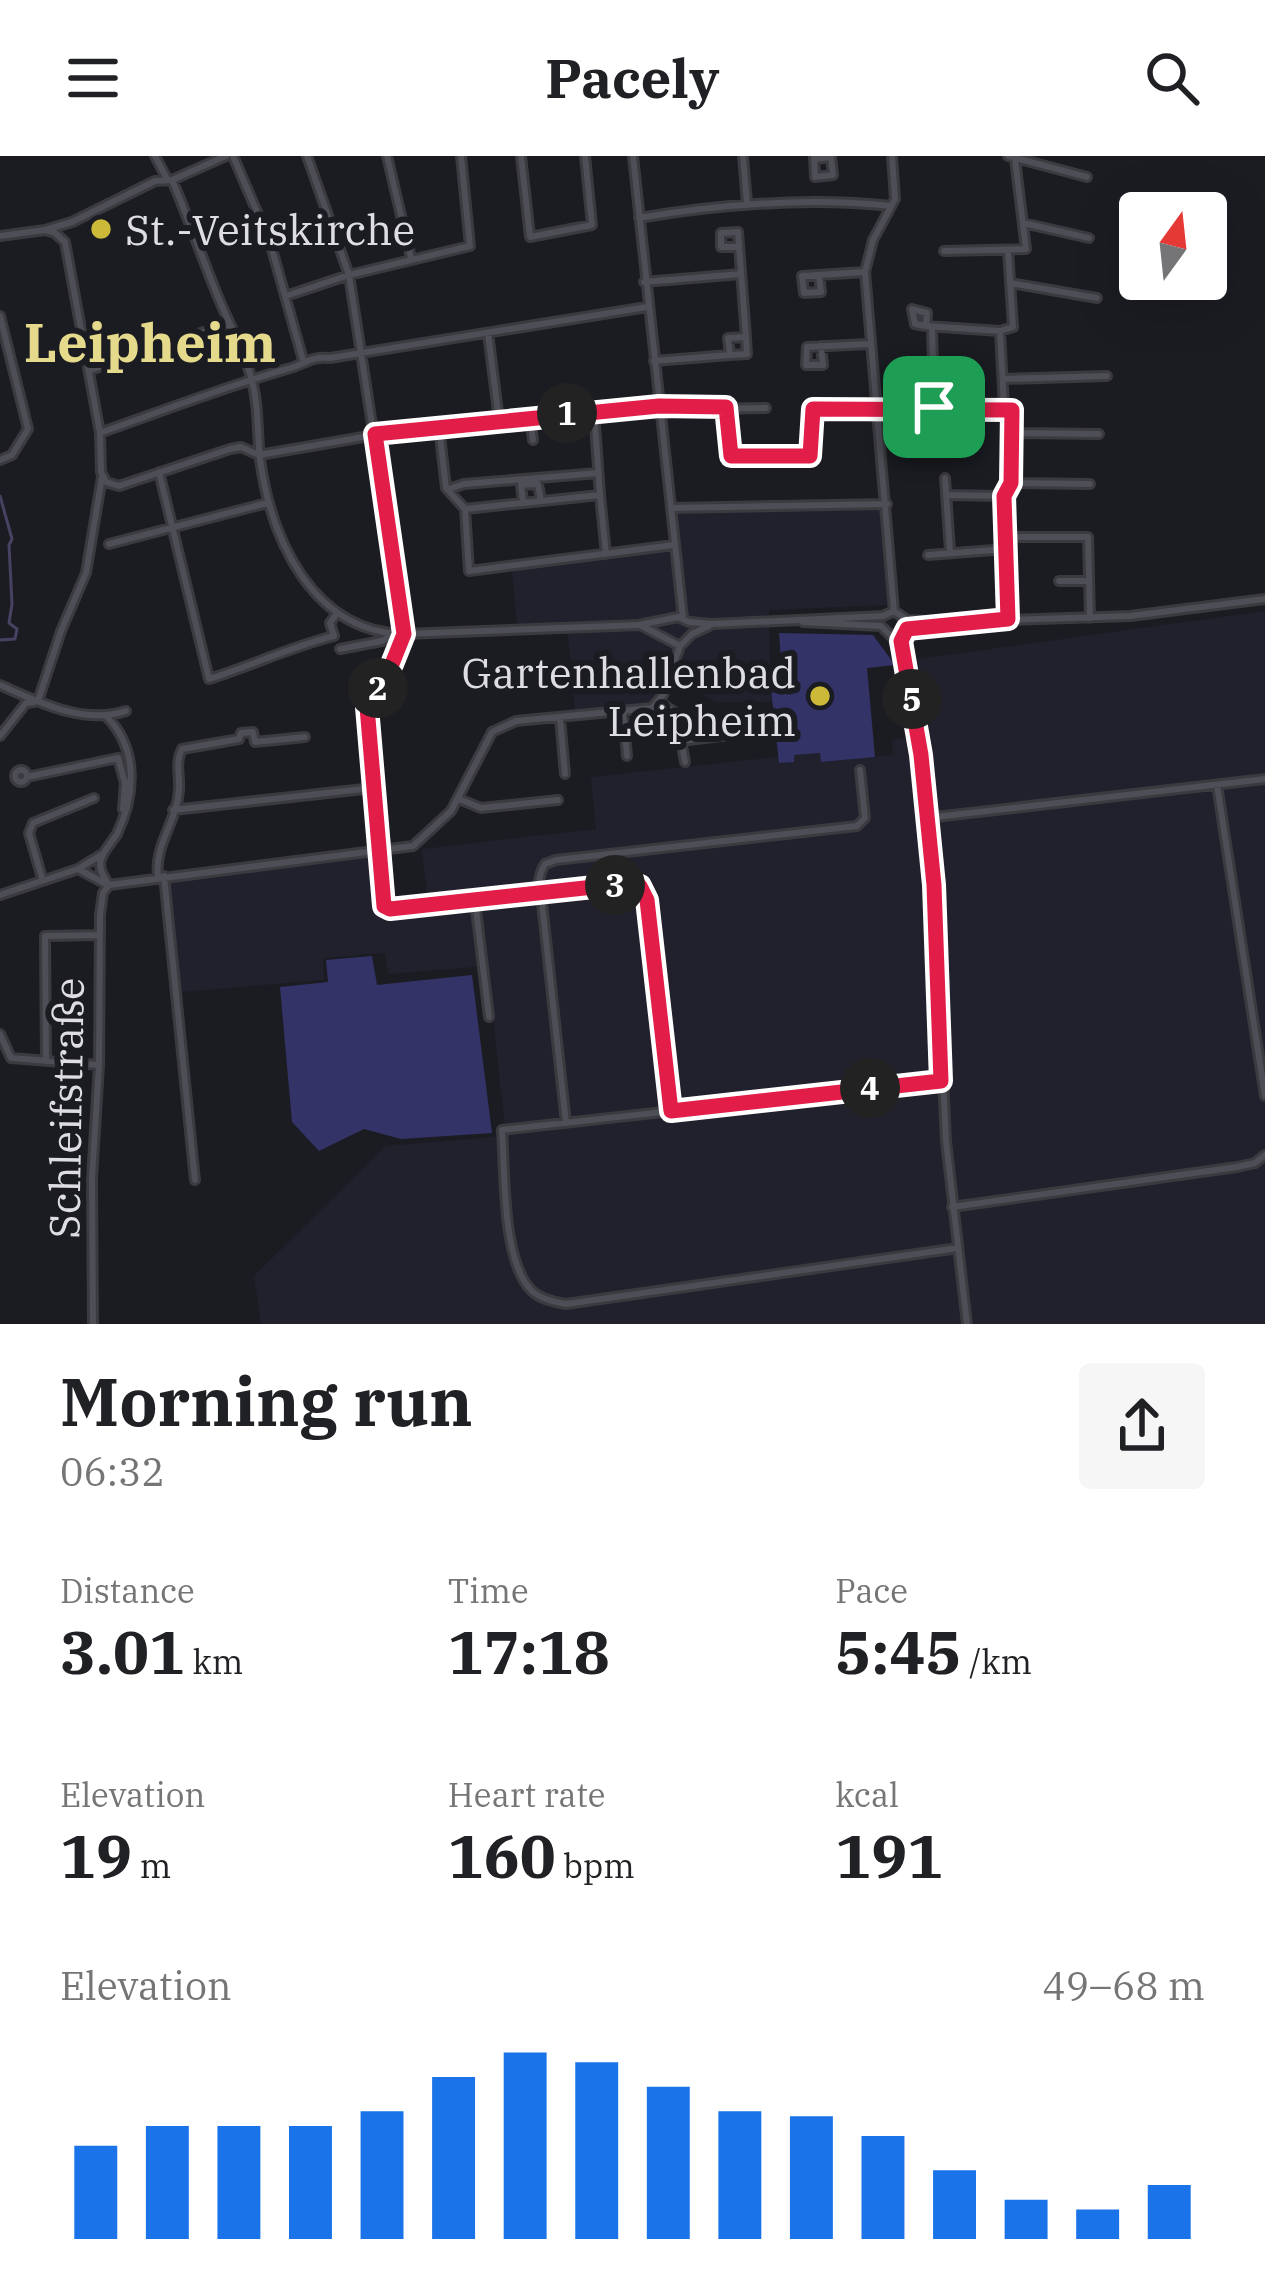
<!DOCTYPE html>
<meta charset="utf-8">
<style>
body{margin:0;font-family:"IBM Plex Serif",serif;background:#f6f6f6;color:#202124;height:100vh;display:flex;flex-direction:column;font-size:45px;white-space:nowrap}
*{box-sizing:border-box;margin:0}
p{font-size:39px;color:#757577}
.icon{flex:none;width:66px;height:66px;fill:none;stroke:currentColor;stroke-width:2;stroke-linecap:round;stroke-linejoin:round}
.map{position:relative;height:1168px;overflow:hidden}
.sheet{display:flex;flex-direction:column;background:#fff;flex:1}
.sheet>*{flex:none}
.needle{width:78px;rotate:15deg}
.buttons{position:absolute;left:1119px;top:36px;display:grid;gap:24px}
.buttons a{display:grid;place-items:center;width:108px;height:108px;border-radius:12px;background:#fff;box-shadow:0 12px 48px #0002;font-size:60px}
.pin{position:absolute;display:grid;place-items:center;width:102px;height:102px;color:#fff;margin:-51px;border-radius:24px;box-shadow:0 6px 18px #0006}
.km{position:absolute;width:60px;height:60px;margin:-30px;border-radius:50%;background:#222;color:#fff;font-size:33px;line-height:60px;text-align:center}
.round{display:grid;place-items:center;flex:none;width:126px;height:126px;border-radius:12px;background:#f6f6f6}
.summary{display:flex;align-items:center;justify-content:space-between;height:204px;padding:0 60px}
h1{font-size:66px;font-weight:800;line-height:90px}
.metrics{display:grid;grid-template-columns:repeat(3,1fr);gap:18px;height:204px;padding:12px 60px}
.metrics div{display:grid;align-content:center}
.metrics b{font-size:60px;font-weight:800}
.metrics small{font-size:33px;font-weight:400}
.metrics p{font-size:33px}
.chart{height:336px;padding:24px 60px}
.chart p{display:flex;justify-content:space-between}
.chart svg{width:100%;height:216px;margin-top:12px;stroke:#1a73e8;stroke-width:6}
header{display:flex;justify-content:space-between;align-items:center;height:156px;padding:0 60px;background:#fff;font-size:54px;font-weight:800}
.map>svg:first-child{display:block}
.built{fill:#20212d}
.green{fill:#333367}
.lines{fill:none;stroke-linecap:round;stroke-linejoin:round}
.stream{stroke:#474262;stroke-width:3}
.street-casing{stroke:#3a3a3f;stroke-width:12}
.street{stroke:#4d4e56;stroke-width:6}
.route-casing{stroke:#fff;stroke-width:24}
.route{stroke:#e11d48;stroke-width:15}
.poi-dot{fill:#ccb939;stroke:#1b1c22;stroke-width:4.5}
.labels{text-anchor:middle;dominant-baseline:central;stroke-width:12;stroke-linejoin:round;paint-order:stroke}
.poi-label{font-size:42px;fill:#dddde2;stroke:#1b1c22;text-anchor:start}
.street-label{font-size:42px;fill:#dddde2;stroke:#1b1c22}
.district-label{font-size:54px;font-weight:bold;fill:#e5da8b;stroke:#1b1c22}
</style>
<header><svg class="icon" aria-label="menu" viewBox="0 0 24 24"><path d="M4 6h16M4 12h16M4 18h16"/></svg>Pacely<svg class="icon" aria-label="search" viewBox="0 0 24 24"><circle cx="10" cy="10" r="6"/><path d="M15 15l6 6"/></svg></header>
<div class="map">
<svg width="1265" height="1168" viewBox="0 0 1265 1168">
<rect width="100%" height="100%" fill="#1b1c22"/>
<!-- built -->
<path class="built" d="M 882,350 L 888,449 L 769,454 L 771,546 L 715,546 L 676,521 L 665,519 L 656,544 L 649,549 L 575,557 L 567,468 L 517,469 L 512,412 L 679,394 L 676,356 Z
M 1265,455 L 1265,1168 L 261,1168 L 254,1120 L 386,990 L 506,980 L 487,810 L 388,818 L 385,797 L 323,802 L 324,824 L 181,836 L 169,723 L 375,699 L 380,751 L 428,746 L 422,693 L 596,673 L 591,621 L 778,601 L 779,607 L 794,605 L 794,599 L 821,597 L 822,606 L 893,599 L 892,584 L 924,579 L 918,503 Z"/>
<!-- green -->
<path class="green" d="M 779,477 L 873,479 L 895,509 L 867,512 L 875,601 L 821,606 L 820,597 L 794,599 L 794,606 L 779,607 L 771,534 L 783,532 Z
M 372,800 L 377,829 L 472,819 L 492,977 L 401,983 L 364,973 L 319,995 L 292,966 L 280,831 L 328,826 L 326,804 Z"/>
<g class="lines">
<!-- stream -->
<path class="stream" d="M 0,340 L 12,383 L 9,389 L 12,448 L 9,467 L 17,473 L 15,483 L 0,484"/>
<defs>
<path id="street" d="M 155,0 L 166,21
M 233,0 L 270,86 L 303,204
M 307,0 L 349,119 L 404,477
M 387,0 L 411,102
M 521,0 L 530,81 L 592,69 L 585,0
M 633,0 L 683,462
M 743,0 L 747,47
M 814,0 L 815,21 L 833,19 L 831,1 L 814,3
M 892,0 L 895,43 L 873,84 L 865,116 L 894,455
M 1008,0 L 1087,21
M 172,24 C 188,61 201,99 216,136 C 227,164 243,192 251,221 C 259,249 257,276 260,303 C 271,384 313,476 404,478 L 639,469 L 678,461 L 689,466 L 712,468 L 883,460 L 894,455
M 639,62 C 723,48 807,41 891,50
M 1023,67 L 1089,82
M 45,74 L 55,77 L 65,86 L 100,277 L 101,316 L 106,326 L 119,330 L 230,293 L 241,291 L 259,299
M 0,80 L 45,74 L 72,66 L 155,25 L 172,24 L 226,0
M 944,95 L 1026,93 L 1015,3
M 819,119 L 821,136 L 804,137 L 802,120 L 865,116
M 644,126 L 741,118
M 1010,127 L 1097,142
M 286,140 L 349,119 L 470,90 L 461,0
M 0,160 L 28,273 L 12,299 L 0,304
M 926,170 L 915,168 L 912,153 L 927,157 L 926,170 L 1000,175 L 1013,171 L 1008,94
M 932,171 L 934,251
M 1000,175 L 1004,252 L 1012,254 L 1011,327 L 1005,330 L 1004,340 L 1008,462
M 488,177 L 499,264
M 821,190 L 823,209 L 806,209 L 807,191 L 869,188
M 730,199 L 747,198 L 746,183
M 654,205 L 730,199 L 728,182 L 746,181 L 738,76 L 721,77 L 721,91 L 739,91
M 90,214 L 228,168
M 1003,223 L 1107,220
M 726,252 L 731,300 L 810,300 L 813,253 L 1004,252
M 530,261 L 533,284
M 439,271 L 446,332 L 465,353 L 469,415 L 674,389
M 100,277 C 162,255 224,231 287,213 C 304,209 310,200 330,202 L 647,151
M 1012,277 L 1099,278
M 259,299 L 375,279 L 594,255 L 766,252
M 159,316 L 209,523 C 251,510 290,491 334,480 L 330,467 L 335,460
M 945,322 L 950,395
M 1011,327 L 1090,328
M 449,333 L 464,328 L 598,317
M 600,339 L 606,398
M 946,339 L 1004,340
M 523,346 L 521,329 L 538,328 L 541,345
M 671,352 L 887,348
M 465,353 L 600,339 L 594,255
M 1004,381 L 1088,381 L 1090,462
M 109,388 L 267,347
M 928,399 L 1007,393
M 1059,425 L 1089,425
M 894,455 L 907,464 L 946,466
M 803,466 L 881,470
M 642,470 L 680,490 L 692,478 L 709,470
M 881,470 L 893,482 L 904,512
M 907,473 L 948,466 L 1130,460 L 1265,443
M 404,478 L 392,509 L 367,551 L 383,745 L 390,753 L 541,738 C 537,727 539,718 545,708 L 556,704 L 857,670 L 865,662 L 860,614
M 901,480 L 921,599 L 934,729 L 946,985 L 967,1168
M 340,493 L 382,485 L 391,480
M 0,529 C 39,546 83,569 126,555
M 38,545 L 61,475 L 86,417 L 102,321
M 659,546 L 676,557 L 685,606
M 623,556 L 627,600
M 107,561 C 139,594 135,640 117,678 C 112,686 104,694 101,703 C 98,713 104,721 109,729
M 560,562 L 565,618
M 0,580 L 26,547 L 34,546
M 680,585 L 746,577
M15 620a6 6 0 1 1 12 0a6 6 0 1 1-12 0Z
M 27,621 L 118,602 L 125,627 L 123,653
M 1217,629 L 1265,940
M 459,643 L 481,652 L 558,644
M 173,654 L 373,632
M 926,662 L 1265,623
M 78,713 L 106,728
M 158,720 C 154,688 178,664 179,633 C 180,618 175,607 182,593 L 239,583 L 241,577 L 253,576 L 255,586 L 305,581
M 164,720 L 195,1024
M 42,722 L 29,677 L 33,667 L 94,642
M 0,739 L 78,713 L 101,699
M 475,745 L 489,861
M 0,878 L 11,902 L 99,909
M 46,905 L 45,780 L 100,779
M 941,925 L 502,974 C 505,1016 502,1104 531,1134 C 540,1143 553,1146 566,1148 L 958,1092
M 566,967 L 541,738 L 631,726 L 640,730 L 647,744 L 671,955
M 952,1051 L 1237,1011 L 1255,1007 L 1265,999
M 93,1168 L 92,1022 L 99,909 L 100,759 L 103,737 L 109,729 L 413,690 L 451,655 L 492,576 L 516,565 L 652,552 L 663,539 L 680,490"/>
</defs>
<!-- street casing -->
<use href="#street" class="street-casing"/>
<!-- street -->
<use href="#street" class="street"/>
</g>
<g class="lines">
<defs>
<path id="route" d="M 659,250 L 726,251 L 731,300 L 810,300 L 813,253 L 1012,254 L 1011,327 L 1004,340 L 1008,463 L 907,473 L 901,485 L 921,599 L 934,729 L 941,925 L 671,955 L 647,744 L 640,730 L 631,727 L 390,753 L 384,750 L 367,551 L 392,508 L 404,478 L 375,278 Z"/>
</defs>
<!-- route casing -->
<use href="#route" class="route-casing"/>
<!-- route -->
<use href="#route" class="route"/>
</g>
<!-- markers -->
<g class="poi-dot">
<circle cx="101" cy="73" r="12"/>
<circle cx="820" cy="540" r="12"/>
</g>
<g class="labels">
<!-- poi labels -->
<g class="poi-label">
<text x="125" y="73">St.-Veitskirche</text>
<text x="796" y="516" text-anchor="end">Gartenhallenbad<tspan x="796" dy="48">Leipheim</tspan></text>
</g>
<!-- street labels -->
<g class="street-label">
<text transform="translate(66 952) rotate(-89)">Schleifstraße</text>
</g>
<!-- district labels -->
<g class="district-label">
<text x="150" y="186">Leipheim</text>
</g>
</g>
</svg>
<div class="buttons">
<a><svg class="needle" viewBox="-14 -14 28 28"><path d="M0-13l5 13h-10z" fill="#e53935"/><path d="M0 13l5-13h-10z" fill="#757577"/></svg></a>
</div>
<div class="pin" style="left:934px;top:251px;background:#1e9e55"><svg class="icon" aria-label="arrive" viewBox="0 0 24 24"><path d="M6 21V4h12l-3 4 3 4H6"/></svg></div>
<b class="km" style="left:567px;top:257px">1</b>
<b class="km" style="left:378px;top:532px">2</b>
<b class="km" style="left:615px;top:729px">3</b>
<b class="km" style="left:870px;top:932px">4</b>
<b class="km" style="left:912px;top:543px">5</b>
</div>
<section class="sheet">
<div class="summary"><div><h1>Morning run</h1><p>06:32</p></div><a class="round"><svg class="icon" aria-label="share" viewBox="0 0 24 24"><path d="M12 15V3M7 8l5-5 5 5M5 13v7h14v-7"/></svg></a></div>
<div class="metrics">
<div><p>Distance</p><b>3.01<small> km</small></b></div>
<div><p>Time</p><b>17:18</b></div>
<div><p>Pace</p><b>5:45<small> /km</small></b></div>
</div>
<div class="metrics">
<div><p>Elevation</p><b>19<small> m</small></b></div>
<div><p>Heart rate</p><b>160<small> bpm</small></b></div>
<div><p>kcal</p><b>191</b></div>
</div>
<div class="chart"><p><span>Elevation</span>49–68 m</p>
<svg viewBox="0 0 160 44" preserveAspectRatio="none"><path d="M5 44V25M15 44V21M25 44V21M35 44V21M45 44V18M55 44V11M65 44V6M75 44V8M85 44V13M95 44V18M105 44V19M115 44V23M125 44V30M135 44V36M145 44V38M155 44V33"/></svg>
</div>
</section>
